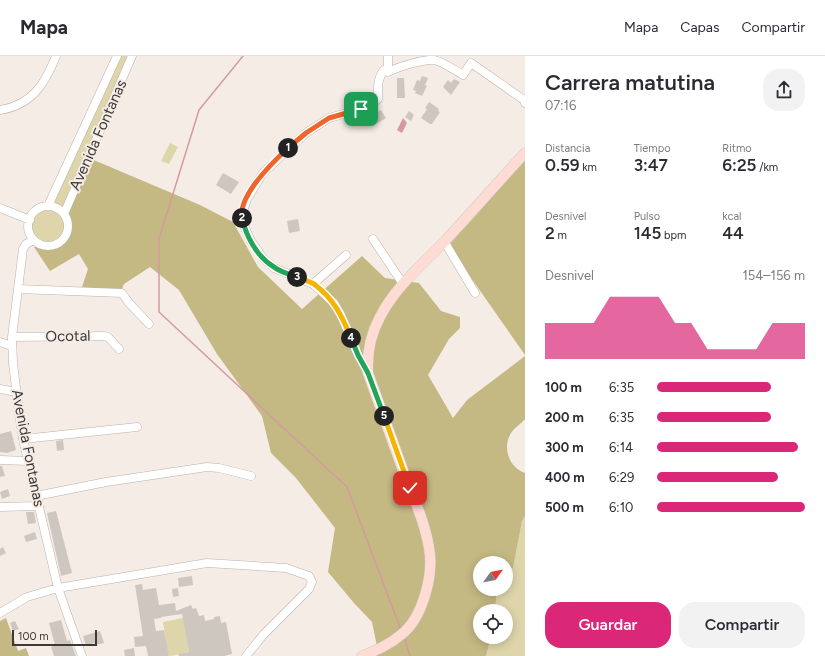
<!DOCTYPE html>
<html lang="es">
<meta charset="utf-8">
<style>
body{margin:0;font-family:Figtree,sans-serif;background:#f2f2f3;color:#2b2b33;height:100vh;display:flex;flex-direction:column;font-size:15px;white-space:nowrap}
*{box-sizing:border-box;margin:0}
p{font-size:13px;color:#7c7c81}
.icon{flex:none;width:22px;height:22px;fill:none;stroke:currentColor;stroke-width:2;stroke-linecap:round;stroke-linejoin:round}
.map{position:relative;flex:1;overflow:hidden}
.drawer{display:flex;flex-direction:column;background:#fff;width:300px}
.drawer>*{flex:none}
.needle{width:26px;rotate:57deg}
.tools{position:absolute;left:473px;top:500px;display:grid;gap:8px}
.tools a{display:grid;place-items:center;width:40px;height:40px;border-radius:50%;background:#fff;box-shadow:0 2px 10px #0003;font-size:20px}
.scale{position:absolute;left:12px;bottom:10px;width:85px;box-sizing:border-box;padding-left:4px;border:2px solid #3d3937;border-top:0;font-size:11px;line-height:14px;white-space:nowrap;color:#3d3937;-webkit-text-stroke:3px #f5ece6;paint-order:stroke}
.pin{position:absolute;display:grid;place-items:center;width:34px;height:34px;color:#fff;margin:-17px;border-radius:8px;box-shadow:0 2px 6px #0006}
.km{position:absolute;width:20px;height:20px;margin:-10px;border-radius:50%;background:#222;color:#fff;font-size:11px;line-height:20px;text-align:center}
.round{display:grid;place-items:center;flex:none;width:42px;height:42px;border-radius:16px;background:#f2f2f3}
.summary{display:flex;align-items:center;justify-content:space-between;height:68px;padding:0 20px}
h1{font-size:22px;font-weight:600;line-height:30px}
.figures{display:grid;grid-template-columns:repeat(3,1fr);gap:6px;height:68px;padding:4px 20px}
.figures div{display:grid;align-content:center}
.figures b{font-size:17px;font-weight:600}
.figures small{font-size:11px;font-weight:400}
.figures p{font-size:11px}
.chart{height:112px;padding:8px 20px}
.chart p{display:flex;justify-content:space-between}
.chart svg{width:100%;height:72px;margin-top:4px;fill:#db2777;opacity:.7}
.action{display:flex;gap:8px;margin-top:auto;padding:8px 20px}
.action a{flex:1;height:46px;border-radius:16px;background:#db2777;color:#fff;font-size:16px;font-weight:600;line-height:46px;text-align:center}
.action a+a{background:#f2f2f3;color:#2b2b33}
ul{padding:0 20px;list-style:none;font-size:13px}
li{display:grid;grid-template-columns:64px 48px 1fr;align-items:center;height:30px}
li i{height:10px;border-radius:5px;background:#db2777}
header{display:flex;align-items:center;gap:24px;box-sizing:border-box;height:56px;padding:0 20px;background:#fff;border-bottom:1px solid #e1e1e2}
header strong{font-size:19px}
nav{display:flex;gap:22px;margin-inline-start:auto;font-size:14px}
main{display:flex;flex:1;min-height:0}
.map>svg:first-child{display:block}
.green{fill:#ded5ab}
.forest{fill:#c4b883}
.water{fill:#d49aa0}
.lines{fill:none;stroke-linecap:round;stroke-linejoin:round}
.stream{stroke:#d49aa0;stroke-width:1.5}
.building{fill:#cdc7bf}
.minor-casing{stroke:#bab1ac;stroke-width:9}
.major-casing{stroke:#cdcccb;stroke-width:11}
.minor{stroke:#fff;stroke-width:8}
.major{stroke:#fedcd4;stroke-width:10}
.split-1-casing{stroke:#fff;stroke-width:8}
.split-2-casing{stroke:#fff;stroke-width:8}
.split-3-casing{stroke:#fff;stroke-width:8}
.split-4-casing{stroke:#fff;stroke-width:8}
.split-5-casing{stroke:#fff;stroke-width:8}
.split-6-casing{stroke:#fff;stroke-width:8}
.split-1{stroke:#f0652b;stroke-width:5}
.split-2{stroke:#f0652b;stroke-width:5}
.split-3{stroke:#22a559;stroke-width:5}
.split-4{stroke:#f5b400;stroke-width:5}
.split-5{stroke:#22a559;stroke-width:5}
.split-6{stroke:#f5b400;stroke-width:5}
.labels{text-anchor:middle;dominant-baseline:central;stroke-width:4;stroke-linejoin:round;paint-order:stroke}
.street-label{font-size:15px;fill:#3d3937;stroke:#f5ece6}
</style>
<header>
<strong>Mapa</strong>
<nav><a>Mapa</a><a>Capas</a><a>Compartir</a></nav>
</header>
<main>
<div class="map">
<svg width="525" height="600" viewBox="0 0 525 600">
<rect width="100%" height="100%" fill="#f5ece6"/>
<!-- green -->
<path class="green" d="M 118,0 L 129,0 L 63,157 C 82,198 21,197 30,164 C 33,155 41,152 50,151 Z
M 170,87 L 178,91 L 169,108 L 161,105 Z
M 525,460 L 525,600 L 486,600 L 491,581 L 506,581 L 506,555 L 495,555 L 497,533 L 506,533 L 506,518 L 513,512 L 522,465 Z
M 183,562 L 189,596 L 170,600 L 168,598 L 163,566 Z"/>
<!-- forest -->
<path class="forest" d="M 525,99 L 525,299 L 446,186 Z
M 89,102 L 200,149 L 233,166 L 258,211 L 302,253 L 362,200 L 385,222 L 419,227 L 441,255 L 460,261 L 460,272 L 449,283 L 428,319 L 453,362 L 467,344 L 525,300 L 525,363 C 521,368 515,371 511,377 C 502,392 509,411 525,417 L 525,460 L 522,465 L 513,512 L 506,518 L 506,507 L 480,507 L 480,533 L 497,533 L 495,555 L 480,555 L 480,581 L 491,581 L 486,600 L 370,600 L 378,595 L 372,566 L 354,547 L 328,516 L 335,472 L 296,422 L 271,397 L 262,360 L 217,298 L 179,234 L 150,211 L 124,228 L 121,235 L 81,234 L 88,213 L 79,198 L 50,215 L 34,191 L 39,188 C 61,194 74,178 64,158 Z
M 6,562 L 18,595 L 26,592 L 29,600 L 0,600 L 0,565 Z"/>
<!-- water -->
<path class="water" d="M 403,62 L 407,67 L 402,77 L 397,74 Z"/>
<g class="lines">
<!-- stream -->
<path class="stream" d="M 243,0 L 199,54 L 159,183 L 159,256 L 347,431 L 401,574
M 404,581 L 410,600"/>
</g>
<!-- building -->
<path class="building" d="M 422,20 L 428,22 L 425,29 L 427,30 L 422,40 L 415,37 L 416,35 L 413,34 L 417,24 L 420,25 Z
M 397,22 L 404,22 L 405,42 L 397,42 Z
M 454,23 L 460,26 L 451,39 L 443,31 L 448,24 L 451,27 Z
M 429,46 L 439,53 L 438,55 L 440,56 L 432,68 L 430,68 L 421,62 L 427,53 L 425,52 Z
M 381,54 L 386,62 L 373,70 L 368,61 Z
M 409,55 L 414,59 L 411,65 L 405,61 Z
M 223,117 L 239,126 L 231,138 L 216,129 Z
M 298,163 L 300,175 L 289,177 L 287,165 Z
M 11,375 L 16,394 L 7,397 L 0,396 L 0,378 Z
M 63,384 L 64,394 L 57,395 L 56,385 Z
M 0,410 L 2,410 L 5,420 L 0,421 Z
M 8,433 L 10,440 L 2,443 L 0,436 Z
M 56,455 L 72,517 L 61,520 L 47,457 Z
M 26,456 L 34,456 L 36,467 L 28,468 Z
M 35,476 L 37,483 L 26,486 L 24,480 Z
M 3,491 L 6,497 L 0,500 L 0,493 Z
M 192,520 L 193,529 L 179,531 L 178,522 Z
M 142,528 L 143,534 L 156,532 L 159,549 L 175,547 L 176,555 L 191,549 L 193,553 L 196,552 L 199,560 L 204,559 L 205,565 L 214,563 L 214,561 L 220,560 L 221,567 L 226,566 L 232,598 L 224,600 L 179,600 L 178,598 L 189,596 L 182,558 L 161,561 L 161,562 L 154,563 L 156,575 L 164,574 L 169,600 L 148,600 L 146,590 L 135,591 L 134,581 L 143,580 L 135,529 Z
M 178,532 L 179,540 L 173,541 L 172,533 Z
M 61,564 L 67,585 L 70,584 L 76,600 L 54,600 L 51,591 L 55,589 L 49,567 Z
M 15,565 L 19,573 L 13,575 L 10,567 Z
M 100,575 L 104,587 L 95,589 L 94,587 L 86,590 L 83,580 Z
M 134,592 L 135,600 L 125,600 L 124,594 Z"/>
<g class="lines">
<defs>
<path id="minor" d="M 388,16 C 398,11 423,3 434,4 C 444,6 454,14 463,19 L 471,7 L 524,44 L 525,47
M 0,54 C 32,49 45,28 56,0
M 48,150 L 117,0
M28 170a20 20 0 1 1 40 0a20 20 0 1 1-40 0Z
M 0,152 L 30,164
M 64,158 L 132,0
M 373,183 L 403,228
M 34,184 L 26,188 L 23,193 L 12,281 L 13,307 L 19,357 L 23,383 L 58,532 L 82,600
M 444,185 L 475,237
M 313,228 L 346,199
M 18,233 L 122,237 L 129,247 L 149,268
M 12,281 L 104,280 L 108,281 L 119,293
M 0,286 L 12,290
M 368,316 L 358,299 L 341,259 L 334,247 L 313,228 L 274,212 L 263,202 L 251,185 L 245,172 L 242,158 L 247,143 L 263,117 L 306,77 L 329,62 L 361,53 L 371,49 L 378,43 C 378,33 377,22 384,14 L 388,16 L 388,0
M 0,333 L 16,336
M 23,383 L 137,371
M 0,404 L 28,405
M 36,440 L 106,426 L 207,411 L 219,412 L 251,420
M 0,451 L 38,450
M 0,557 L 27,541 L 58,532 L 207,507 L 286,512 L 309,520 L 312,526 L 309,533 L 264,578 L 246,600"/>
<path id="major" d="M 362,600 C 377,594 389,589 402,578 C 423,561 434,518 429,492 C 425,466 413,441 404,417 C 392,384 380,350 368,317 C 367,298 370,279 380,261 C 395,231 422,209 445,185 C 472,156 498,126 525,97"/>
</defs>
<!-- minor casing -->
<use href="#minor" class="minor-casing"/>
<!-- major casing -->
<use href="#major" class="major-casing"/>
<!-- minor -->
<use href="#minor" class="minor"/>
<!-- major -->
<use href="#major" class="major"/>
</g>
<g class="lines">
<defs>
<path id="split-1" d="M 288,92 L 306,77 L 329,62 L 361,53"/>
<path id="split-2" d="M 242,162 C 238,140 273,106 288,92"/>
<path id="split-3" d="M 242,162 C 246,180 257,201 274,211 C 280,216 289,218 297,221"/>
<path id="split-4" d="M 297,221 C 302,223 309,225 314,228 C 334,243 342,260 351,282"/>
<path id="split-5" d="M 351,282 L 358,299 L 368,317 L 384,360"/>
<path id="split-6" d="M 384,360 L 410,432"/>
</defs>
<!-- split-1 casing -->
<use href="#split-1" class="split-1-casing"/>
<!-- split-2 casing -->
<use href="#split-2" class="split-2-casing"/>
<!-- split-3 casing -->
<use href="#split-3" class="split-3-casing"/>
<!-- split-4 casing -->
<use href="#split-4" class="split-4-casing"/>
<!-- split-5 casing -->
<use href="#split-5" class="split-5-casing"/>
<!-- split-6 casing -->
<use href="#split-6" class="split-6-casing"/>
<!-- split-1 -->
<use href="#split-1" class="split-1"/>
<!-- split-2 -->
<use href="#split-2" class="split-2"/>
<!-- split-3 -->
<use href="#split-3" class="split-3"/>
<!-- split-4 -->
<use href="#split-4" class="split-4"/>
<!-- split-5 -->
<use href="#split-5" class="split-5"/>
<!-- split-6 -->
<use href="#split-6" class="split-6"/>
</g>
<g class="labels">
<!-- street labels -->
<g class="street-label">
<text transform="translate(98 79) rotate(-66)">Avenida Fontanas</text>
<text transform="translate(68 280) rotate(-1)">Ocotal</text>
<text transform="translate(28 392) rotate(79)">Avenida Fontanas</text>
</g>
</g>
</svg>
<div class="tools">
<a><svg class="needle" viewBox="-14 -14 28 28"><path d="M0-13l5 13h-10z" fill="#e53935"/><path d="M0 13l5-13h-10z" fill="#7c7c81"/></svg></a>
<a><svg class="icon" aria-label="locate" viewBox="0 0 24 24"><circle cx="12" cy="12" r="6"/><path d="M12 2v4M12 18v4M2 12h4M18 12h4"/></svg></a>
</div>
<div class="scale">100 m</div>
<div class="pin" style="left:361px;top:53px;background:#1e9e55"><svg class="icon" aria-label="arrive" viewBox="0 0 24 24"><path d="M6 21V4h12l-3 4 3 4H6"/></svg></div>
<div class="pin" style="left:410px;top:432px;background:#d93025"><svg class="icon" aria-label="check" viewBox="0 0 24 24"><path d="M5 12l5 5 9-10"/></svg></div>
<b class="km" style="left:288px;top:92px">1</b>
<b class="km" style="left:242px;top:162px">2</b>
<b class="km" style="left:297px;top:221px">3</b>
<b class="km" style="left:351px;top:282px">4</b>
<b class="km" style="left:384px;top:360px">5</b>
</div>
<section class="drawer">
<div class="summary"><div><h1>Carrera matutina</h1><p>07:16</p></div><a class="round"><svg class="icon" aria-label="share" viewBox="0 0 24 24"><path d="M12 15V3M7 8l5-5 5 5M5 13v7h14v-7"/></svg></a></div>
<div class="figures">
<div><p>Distancia</p><b>0.59<small> km</small></b></div>
<div><p>Tiempo</p><b>3:47</b></div>
<div><p>Ritmo</p><b>6:25<small> /km</small></b></div>
</div>
<div class="figures">
<div><p>Desnivel</p><b>2<small> m</small></b></div>
<div><p>Pulso</p><b>145<small> bpm</small></b></div>
<div><p>kcal</p><b>44</b></div>
</div>
<div class="chart"><p><span>Desnivel</span>154–156 m</p>
<svg viewBox="0 0 160 44" preserveAspectRatio="none"><path d="M0 44V22L10 22L20 22L30 22L40 6L50 6L60 6L70 6L80 22L90 22L100 38L110 38L120 38L130 38L140 22L150 22L160 22V44z"/></svg>
</div>
<ul>
<li><b>100 m</b>6:35<i style="width:77%"></i></li>
<li><b>200 m</b>6:35<i style="width:77%"></i></li>
<li><b>300 m</b>6:14<i style="width:95%"></i></li>
<li><b>400 m</b>6:29<i style="width:82%"></i></li>
<li><b>500 m</b>6:10<i style="width:100%"></i></li>
</ul>
<div class="action"><a>Guardar</a><a>Compartir</a></div>
</section>
</main>
